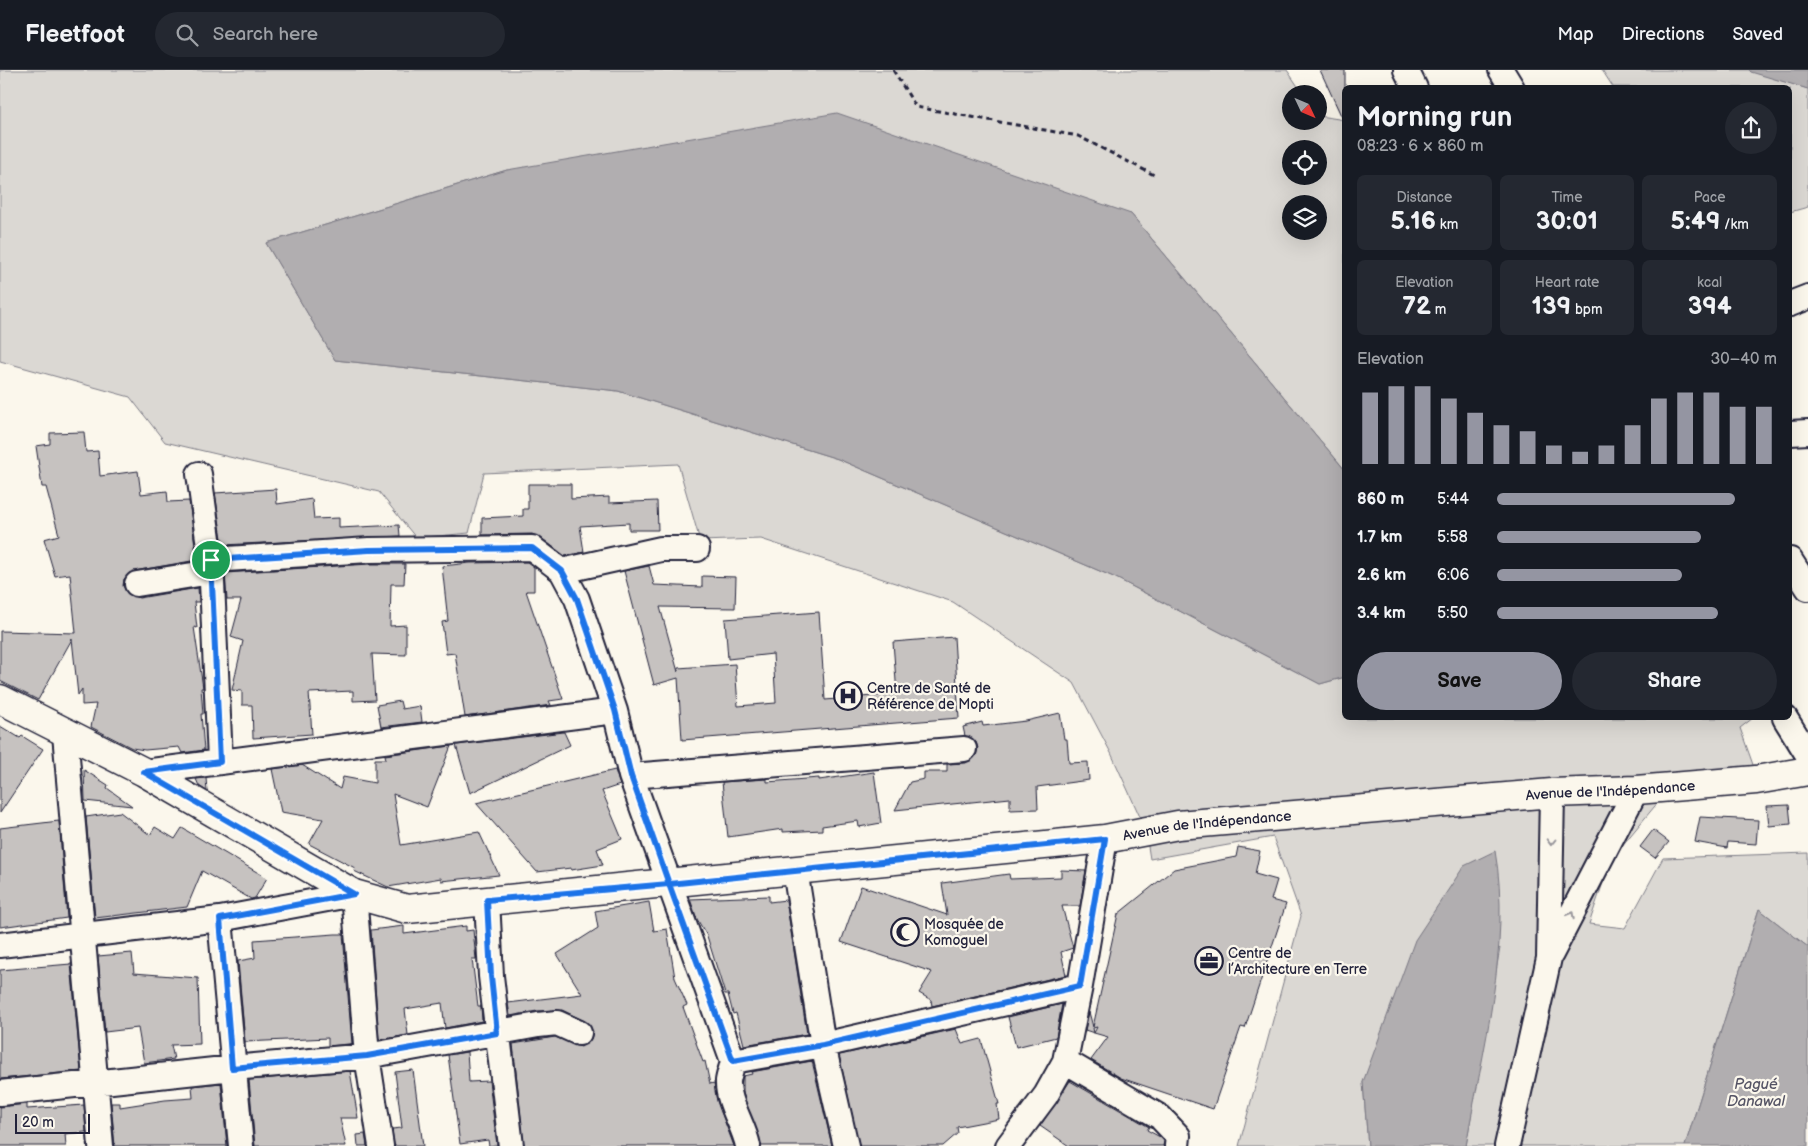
<!DOCTYPE html>
<meta charset="utf-8">
<style>
body{margin:0;font-family:"Balsamiq Sans",sans-serif;background:#242831;color:#f1f3f6;height:100vh;display:flex;flex-direction:column;font-size:19px;white-space:nowrap}
*{box-sizing:border-box;margin:0}
p{font-size:16px;color:#9ea1a6}
.icon{flex:none;width:28px;height:28px;fill:none;stroke:currentColor;stroke-width:2;stroke-linecap:round;stroke-linejoin:round}
.map{position:relative;flex:1;overflow:hidden}
.sheet{position:absolute;left:1342px;top:15px;width:450px;height:635px;display:flex;flex-direction:column;background:#171b24;border-radius:8px;box-shadow:0 5px 20px #0002}
.sheet>*{flex:none}
.needle{width:32px;rotate:134deg}
.buttons{position:absolute;left:1282px;top:15px;display:grid;gap:10px}
.buttons a{display:grid;place-items:center;width:45px;height:45px;border-radius:50%;background:#171b24;box-shadow:0 5px 20px #0002;font-size:25px}
.scale{position:absolute;left:15px;bottom:12px;width:75px;box-sizing:border-box;padding-left:5px;border:2px solid #22223b;border-top:0;font-size:14px;line-height:18px;white-space:nowrap;color:#22223b;-webkit-text-stroke:4px #fbf7ec;paint-order:stroke}
.pin{position:absolute;display:grid;place-items:center;width:42px;height:42px;color:#fff;margin:-21px;border:2px solid #fff;border-radius:50%;box-shadow:0 1px 5px #0007}
.round{display:grid;place-items:center;flex:none;width:52px;height:52px;border-radius:26px;background:#242831}
.head{display:flex;align-items:center;justify-content:space-between;height:85px;padding:0 15px}
h1{font-size:28px;font-weight:700;line-height:38px}
.figures{display:grid;grid-template-columns:repeat(3,1fr);gap:8px;height:85px;padding:5px 15px}
.figures div{display:grid;align-content:center;border-radius:8px;background:#242831;text-align:center}
.figures b{font-size:25px;font-weight:700}
.figures small{font-size:14px;font-weight:400}
.figures p{font-size:14px}
.chart{height:140px;padding:10px 15px}
.chart p{display:flex;justify-content:space-between}
.chart svg{width:100%;height:90px;margin-top:5px;stroke:#9495a2;stroke-width:6}
.primary-button{display:flex;gap:10px;margin-top:auto;padding:10px 15px}
.primary-button a{flex:1;height:58px;border-radius:30px;background:#9495a2;color:#111;font-size:20px;font-weight:700;line-height:58px;text-align:center}
.primary-button a+a{background:#242831;color:#f1f3f6}
ul{padding:0 15px;list-style:none;font-size:16px}
li{display:grid;grid-template-columns:80px 60px 1fr;align-items:center;height:38px}
li i{height:12px;border-radius:6px;background:#9495a2}
header{display:flex;align-items:center;gap:30px;box-sizing:border-box;height:70px;padding:0 25px;background:#171b24;border-bottom:1px solid #363941}
header strong{font-size:24px}
nav{display:flex;gap:28px;margin-inline-start:auto;font-size:18px}
.search{width:350px;height:45px;background:#242831;display:flex;align-items:center;gap:12px;box-sizing:border-box;padding:0 18px;border-radius:28px;color:#9ea1a6;font-size:19px}
.map>svg:first-child{display:block}
.green{fill:#dbd8d3;stroke:#7e7d87;fill-rule:evenodd}
.water{fill:#b1aeb0;stroke:#787681}
.building{fill:#c6c2c0;stroke:#22223b}
.lines{fill:none;stroke-linecap:round;stroke-linejoin:round}
.minor-casing{stroke:#22223b;stroke-width:28}
.major-casing{stroke:#22223b;stroke-width:31}
.path{stroke:#22223b;stroke-width:3;stroke-dasharray:5 4;stroke-linecap:butt}
.minor{stroke:#fbf7ec;stroke-width:24}
.major{stroke:#fbf7ec;stroke-width:28}
.oneway{stroke:#99979c}
.route-casing{stroke:#fff;stroke-width:10}
.route{stroke:#1a73e8;stroke-width:6}
.labels{text-anchor:middle;dominant-baseline:central;stroke-width:4.5;stroke-linejoin:round;paint-order:stroke}
.poi-label{font-size:14px;fill:#22223b;stroke:#fbf7ec;text-anchor:start}
.street-label{font-size:14px;fill:#22223b;stroke:#fbf7ec}
.water-label{font-size:15px;font-style:italic;fill:#545364;stroke:#fbf7ec}
</style>
<header>
<strong>Fleetfoot</strong>
<div class="search"><svg class="icon" aria-label="search" viewBox="0 0 24 24"><circle cx="10" cy="10" r="6"/><path d="M15 15l6 6"/></svg>Search here</div>
<nav><a>Map</a><a>Directions</a><a>Saved</a></nav>
</header>
<div class="map">
<svg width="1808" height="1076" viewBox="0 0 1808 1076">
<rect width="100%" height="100%" fill="#fbf7ec"/>
<filter id="ink" filterUnits="userSpaceOnUse"><feTurbulence type="fractalNoise" baseFrequency=".02" numOctaves="2"/><feDisplacementMap in="SourceGraphic" scale="10" xChannelSelector="R" yChannelSelector="G"/><feConvolveMatrix kernelMatrix="1 2 1 2 8 2 1 2 1" color-interpolation-filters="sRGB"/></filter>
<g filter="url(#ink)">
<!-- green -->
<path class="green" d="M 0,0 L 1287,0 L 1303,24 L 1291,24 L 1291,51 L 1319,51 L 1319,46 L 1345,50 L 1345,400 L 1131,144 L 507,100 L 266,173 L 335,290 L 618,321 L 838,389 L 1116,508 L 1320,614 L 1345,607 L 1345,648 L 1753,648 L 1740,658 L 1757,706 L 1674,713 L 1611,789 L 1589,854 L 1625,858 L 1663,788 L 1808,783 L 1808,877 L 1759,839 L 1685,1076 L 1466,1076 L 1500,878 L 1363,1012 L 1368,1076 L 1239,1076 L 1301,846 L 1273,767 L 1150,789 L 1145,758 L 1111,683 L 1074,613 L 953,532 L 761,469 L 700,471 L 678,394 L 484,403 L 469,463 L 416,468 L 379,422 L 165,372 L 130,327 L 0,291 ZM 1291,79 L 1319,79 L 1319,106 L 1291,106 ZM 1291,134 L 1319,134 L 1319,161 L 1291,161 Z
M 1602,0 L 1749,0 L 1808,19 L 1808,137 L 1790,142 L 1790,18 L 1613,17 Z"/>
<!-- water -->
<path class="water" d="M 1749,0 L 1808,0 L 1808,19 L 1751,2 Z
M 837,43 L 1131,144 L 1345,400 L 1345,607 L 1320,614 L 1116,508 L 838,389 L 618,321 L 335,290 L 266,173 L 507,100 Z
M 1495,781 C 1512,875 1482,982 1466,1076 L 1368,1076 L 1363,1012 L 1415,870 L 1464,796 Z
M 1759,839 L 1808,877 L 1808,1076 L 1685,1076 Z"/>
<!-- building -->
<path class="building" d="M 1320,0 L 1345,0 L 1345,54 Z
M 84,362 L 86,382 L 98,381 L 100,406 L 138,401 L 141,424 L 167,421 L 168,432 L 189,431 L 197,490 L 134,501 L 124,509 L 123,516 L 127,523 L 139,528 L 198,518 L 199,532 L 194,532 L 197,558 L 194,557 L 203,618 L 201,618 L 203,644 L 201,644 L 204,680 L 182,683 L 179,677 L 145,680 L 132,678 L 91,657 L 96,634 L 82,635 L 82,619 L 78,625 L 72,569 L 38,630 L 0,611 L 0,561 L 76,563 L 70,504 L 55,506 L 44,469 L 59,465 L 46,417 L 42,417 L 36,376 L 50,374 L 50,363 Z
M 528,414 L 571,414 L 571,429 L 609,427 L 609,433 L 657,431 L 658,460 L 629,460 L 629,453 L 580,456 L 584,482 L 565,486 L 540,467 L 532,464 L 482,465 L 482,448 L 523,446 L 523,439 L 528,439 Z
M 276,419 L 277,434 L 312,429 L 314,449 L 339,448 L 339,458 L 399,455 L 400,466 L 223,475 L 215,423 Z
M 527,492 L 534,497 L 534,521 L 526,521 L 563,629 L 549,631 L 551,635 L 465,647 L 455,583 L 446,584 L 442,552 L 448,551 L 442,496 L 470,493 Z
M 370,494 L 405,494 L 404,514 L 391,514 L 390,556 L 406,555 L 406,585 L 372,584 L 375,630 L 353,631 L 353,621 L 309,623 L 312,664 L 253,668 L 252,635 L 242,635 L 242,621 L 232,620 L 243,571 L 231,567 L 241,530 L 227,530 L 225,503 Z
M 649,496 L 654,515 L 702,517 L 702,506 L 736,507 L 735,538 L 660,537 L 678,602 L 678,598 L 735,594 L 738,636 L 776,633 L 773,584 L 728,589 L 725,549 L 819,542 L 825,630 L 897,624 L 893,572 L 954,567 L 959,648 L 682,670 L 678,608 L 654,615 L 624,501 Z
M 400,631 L 402,639 L 420,636 L 422,652 L 381,657 L 377,635 Z
M 1060,643 L 1064,669 L 1067,669 L 1069,693 L 1088,692 L 1089,710 L 1037,717 L 1038,739 L 1010,740 L 1010,728 L 895,740 L 910,712 L 924,709 L 924,702 L 947,702 L 947,694 L 966,693 L 976,685 L 978,678 L 976,672 L 965,666 L 963,657 L 982,652 L 983,656 L 1026,651 Z
M 0,656 L 20,668 L 22,666 L 43,679 L 0,743 Z
M 564,662 L 570,675 L 470,723 L 456,675 Z
M 451,676 L 427,737 L 393,724 L 401,775 L 479,762 L 499,805 L 441,811 L 441,808 L 388,817 L 354,801 L 355,798 L 309,774 L 323,749 L 281,742 L 272,699 L 302,695 L 340,719 L 343,707 L 375,713 L 375,689 L 386,689 L 385,685 Z
M 84,700 L 108,715 L 107,718 L 132,736 L 85,731 Z
M 615,700 L 620,715 L 602,721 L 622,769 L 597,779 L 603,795 L 571,800 L 571,798 L 537,802 L 476,733 Z
M 874,702 L 881,753 L 859,757 L 858,751 L 822,756 L 822,760 L 783,762 L 783,759 L 728,767 L 722,712 L 767,709 L 767,712 L 819,708 L 819,710 Z
M 206,708 L 207,721 L 199,716 L 196,709 Z
M 1789,735 L 1791,754 L 1769,756 L 1767,736 Z
M 120,742 L 150,765 L 155,757 L 175,769 L 182,758 L 267,808 L 255,828 L 251,829 L 202,801 L 187,837 L 95,848 L 86,747 Z
M 1700,747 L 1758,750 L 1756,774 L 1728,772 L 1727,778 L 1695,772 Z
M 59,751 L 67,848 L 0,857 L 0,758 Z
M 1653,760 L 1669,772 L 1655,788 L 1640,777 Z
M 1238,777 L 1260,781 L 1255,804 L 1277,810 L 1271,830 L 1286,834 L 1245,958 L 1241,957 L 1213,1039 L 1121,1008 L 1091,990 L 1108,967 L 1094,963 L 1097,957 L 1093,958 L 1094,963 L 1085,960 L 1089,942 L 1093,957 L 1118,844 L 1174,799 L 1236,787 Z
M 1061,800 L 1086,801 L 1080,836 L 1062,836 L 1073,878 L 1061,882 L 1066,905 L 932,936 L 931,930 L 919,923 L 932,902 L 841,872 L 861,816 L 947,845 L 942,813 L 1009,804 L 1010,809 L 1061,807 Z
M 769,826 L 769,832 L 786,830 L 807,964 L 744,975 L 736,943 L 733,944 L 728,924 L 725,924 L 707,866 L 697,849 L 690,829 Z
M 649,832 L 654,861 L 667,859 L 675,908 L 687,935 L 683,937 L 703,992 L 705,991 L 710,1014 L 714,1013 L 717,1031 L 734,1076 L 524,1076 L 513,974 L 555,967 L 581,977 L 591,969 L 593,961 L 585,951 L 562,940 L 537,941 L 510,946 L 508,933 L 582,924 L 557,884 L 598,858 L 595,841 Z
M 404,856 L 404,864 L 466,856 L 466,861 L 473,860 L 476,889 L 472,889 L 478,936 L 481,936 L 482,951 L 445,958 L 442,933 L 405,939 L 408,965 L 379,970 L 371,860 Z
M 335,864 L 343,864 L 352,974 L 328,976 L 328,968 L 245,972 L 238,891 L 255,888 L 254,870 Z
M 132,883 L 134,903 L 198,908 L 200,974 L 171,975 L 174,989 L 144,993 L 138,958 L 105,962 L 98,886 Z
M 71,894 L 81,1001 L 0,1009 L 0,900 Z
M 1062,934 L 1056,967 L 1016,977 L 1008,947 Z
M 956,959 L 962,974 L 981,969 L 999,1034 L 997,1034 L 999,1049 L 957,1057 L 958,1063 L 943,1076 L 859,1076 L 839,985 Z
M 467,982 L 469,1012 L 489,1011 L 497,1075 L 489,1076 L 488,1070 L 460,1074 L 448,985 Z
M 812,991 L 832,1076 L 761,1076 L 743,1023 L 743,1006 L 752,1004 L 751,1002 Z
M 413,1000 L 423,1076 L 394,1076 L 392,1059 L 402,1058 L 395,1002 Z
M 350,1001 L 358,1048 L 340,1048 L 346,1076 L 255,1076 L 249,1010 Z
M 1070,1011 L 1149,1057 L 1147,1060 L 1160,1067 L 1164,1071 L 1163,1076 L 1069,1076 L 1040,1056 Z
M 221,1013 L 227,1076 L 115,1076 L 111,1033 L 120,1033 L 120,1037 L 165,1030 L 193,1028 L 192,1016 Z
M 27,1034 L 27,1039 L 84,1035 L 86,1062 L 65,1064 L 66,1076 L 0,1076 L 0,1037 Z
M 365,1064 L 367,1076 L 358,1076 L 357,1065 Z"/>
<g class="lines">
<defs>
<path id="minor" d="M 1406,0 L 1415,18
M 1501,0 L 1512,18
M 1790,234 L 1808,227
M 1790,363 L 1808,362
M 199,404 L 211,490 L 220,691
M 211,490 L 369,480 L 532,478 L 562,501 L 661,479 L 697,479
M 1790,490 L 1808,518
M 562,501 L 577,529 L 615,641 L 631,706 L 733,991 C 732,997 729,1004 728,1011 C 727,1032 744,1055 748,1076
M 137,514 L 211,502
M 1785,648 L 1808,685
M 65,664 L 101,1076
M 144,702 L 615,641
M 631,706 L 964,679
M 795,800 L 823,975 L 846,1076
M 487,830 L 491,906 L 511,1076
M 220,849 L 241,1076
M 0,875 L 220,849 L 354,824 L 367,986 L 381,1076
M 1551,884 L 1636,720
M 733,991 L 823,975 L 1080,916
M 1065,991 L 1160,1047 L 1178,1066 L 1177,1076
M 0,1023 L 233,998 L 367,986 L 538,955 L 557,953 L 579,963
M 1008,1076 L 1046,1025 L 1065,991 L 1080,916 L 1105,769
M 1507,1076 L 1549,888 L 1552,723"/>
<g id="major">
<path id="s1" d="M 0,629 L 144,702 L 354,824 L 407,839 L 1105,769 L 1178,755 L 1552,723 L 1636,720 L 1756,710 L 1808,701"/>
</g>
</defs>
<!-- minor casing -->
<use href="#minor" class="minor-casing"/>
<!-- major casing -->
<use href="#major" class="major-casing"/>
<!-- path -->
<path class="path" d="M 893,0 L 916,37 L 1078,66 L 1156,106"/>
<!-- minor -->
<use href="#minor" class="minor"/>
<!-- major -->
<use href="#major" class="major"/>
</g>
<!-- one-way arrows -->
<defs><path id="oneway-chevron" d="M-2-3.5L2.5 0L-2 3.5" fill="none" stroke-width="1.6" stroke-linecap="round" stroke-linejoin="round" transform="scale(1.25)"/></defs>
<g class="oneway">
<use href="#oneway-chevron" transform="translate(1551 772) rotate(91)"/>
<use href="#oneway-chevron" transform="translate(1571 845) rotate(-62)"/>
</g>
</g>
<g class="lines" filter="url(#ink)">
<defs>
<path id="route" d="M 211,490 L 220,692 L 144,702 L 354,824 L 220,849 L 232,998 L 367,986 L 497,963 L 491,906 L 487,830 L 669,814 L 733,991 L 823,975 L 1080,916 L 1105,769 L 669,814 L 631,706 L 615,640 L 577,529 L 562,501 L 532,478 L 369,480 L 211,490"/>
</defs>
<!-- route casing -->
<use href="#route" class="route-casing"/>
<!-- route -->
<use href="#route" class="route"/>
</g>
<!-- icons -->
<defs>
<symbol id="hospital-ring" viewBox="-11 -11 22 22"><circle r="9.5" fill="#fbf7ec" stroke="#22223b" stroke-width="1.5"/><path d="M-5-5h3v3.5h4V-5h3V5h-3V1.5h-4V5h-3Z" fill="#22223b"/></symbol>
<symbol id="mosque-ring" viewBox="-11 -11 22 22"><circle r="9.5" fill="#fbf7ec" stroke="#22223b" stroke-width="1.5"/><path d="M3.5-4.9A6 6 0 1 0 3.5 4.9A5 5 0 1 1 3.5-4.9Z" fill="#22223b"/></symbol>
<symbol id="office-ring" viewBox="-11 -11 22 22"><circle r="9.5" fill="#fbf7ec" stroke="#22223b" stroke-width="1.5"/><path d="M-6-3h4V-5.5h4V-3h4V5H-6ZM-1-4.5V-3h2v-1.5ZM-6 0V1H6V0Z" fill="#22223b"/></symbol>
</defs>
<g fill-rule="evenodd">
<use href="#hospital-ring" x="832" y="610" width="32" height="32"/>
<use href="#mosque-ring" x="889" y="846" width="32" height="32"/>
<use href="#office-ring" x="1193" y="875" width="32" height="32"/>
</g>
<g class="labels">
<!-- poi labels -->
<g class="poi-label">
<text x="867" y="618">Centre de Santé de<tspan x="867" dy="16">Référence de Mopti</tspan></text>
<text x="924" y="854">Mosquée de<tspan x="924" dy="16">Komoguel</tspan></text>
<text x="1228" y="883">Centre de<tspan x="1228" dy="16">l’Architecture en Terre</tspan></text>
</g>
<!-- street labels -->
<g class="street-label">
<text stroke="none"><textPath href="#s1" startOffset="1669">Avenue de l'Indépendance</textPath></text>
<text stroke="none"><textPath href="#s1" startOffset="1264">Avenue de l'Indépendance</textPath></text>
</g>
<!-- water labels -->
<g class="water-label">
<text x="1756" y="1014">Pagué<tspan x="1756" dy="17">Danawal</tspan></text>
</g>
</g>
</svg>
<div class="buttons">
<a><svg class="needle" viewBox="-14 -14 28 28"><path d="M0-13l5 13h-10z" fill="#e53935"/><path d="M0 13l5-13h-10z" fill="#9ea1a6"/></svg></a>
<a><svg class="icon" aria-label="locate" viewBox="0 0 24 24"><circle cx="12" cy="12" r="6"/><path d="M12 2v4M12 18v4M2 12h4M18 12h4"/></svg></a>
<a><svg class="icon" aria-label="layers" viewBox="0 0 24 24"><path d="M12 4l9 5-9 5-9-5zM3 14l9 5 9-5"/></svg></a>
</div>
<div class="scale">20 m</div>
<div class="pin" style="left:211px;top:490px;background:#1e9e55"><svg class="icon" aria-label="arrive" viewBox="0 0 24 24"><path d="M6 21V4h12l-3 4 3 4H6"/></svg></div>
<section class="sheet">
<div class="head"><div><h1>Morning run</h1><p>08:23 · 6 × 860 m</p></div><a class="round"><svg class="icon" aria-label="share" viewBox="0 0 24 24"><path d="M12 15V3M7 8l5-5 5 5M5 13v7h14v-7"/></svg></a></div>
<div class="figures">
<div><p>Distance</p><b>5.16<small> km</small></b></div>
<div><p>Time</p><b>30:01</b></div>
<div><p>Pace</p><b>5:49<small> /km</small></b></div>
</div>
<div class="figures">
<div><p>Elevation</p><b>72<small> m</small></b></div>
<div><p>Heart rate</p><b>139<small> bpm</small></b></div>
<div><p>kcal</p><b>394</b></div>
</div>
<div class="chart"><p><span>Elevation</span>30–40 m</p>
<svg viewBox="0 0 160 44" preserveAspectRatio="none"><path d="M5 44V9M15 44V6M25 44V6M35 44V12M45 44V19M55 44V25M65 44V28M75 44V35M85 44V38M95 44V35M105 44V25M115 44V12M125 44V9M135 44V9M145 44V16M155 44V16"/></svg>
</div>
<ul>
<li><b>860 m</b>5:44<i style="width:85%"></i></li>
<li><b>1.7 km</b>5:58<i style="width:73%"></i></li>
<li><b>2.6 km</b>6:06<i style="width:66%"></i></li>
<li><b>3.4 km</b>5:50<i style="width:79%"></i></li>
</ul>
<div class="primary-button"><a>Save</a><a>Share</a></div>
</section>
</div>
